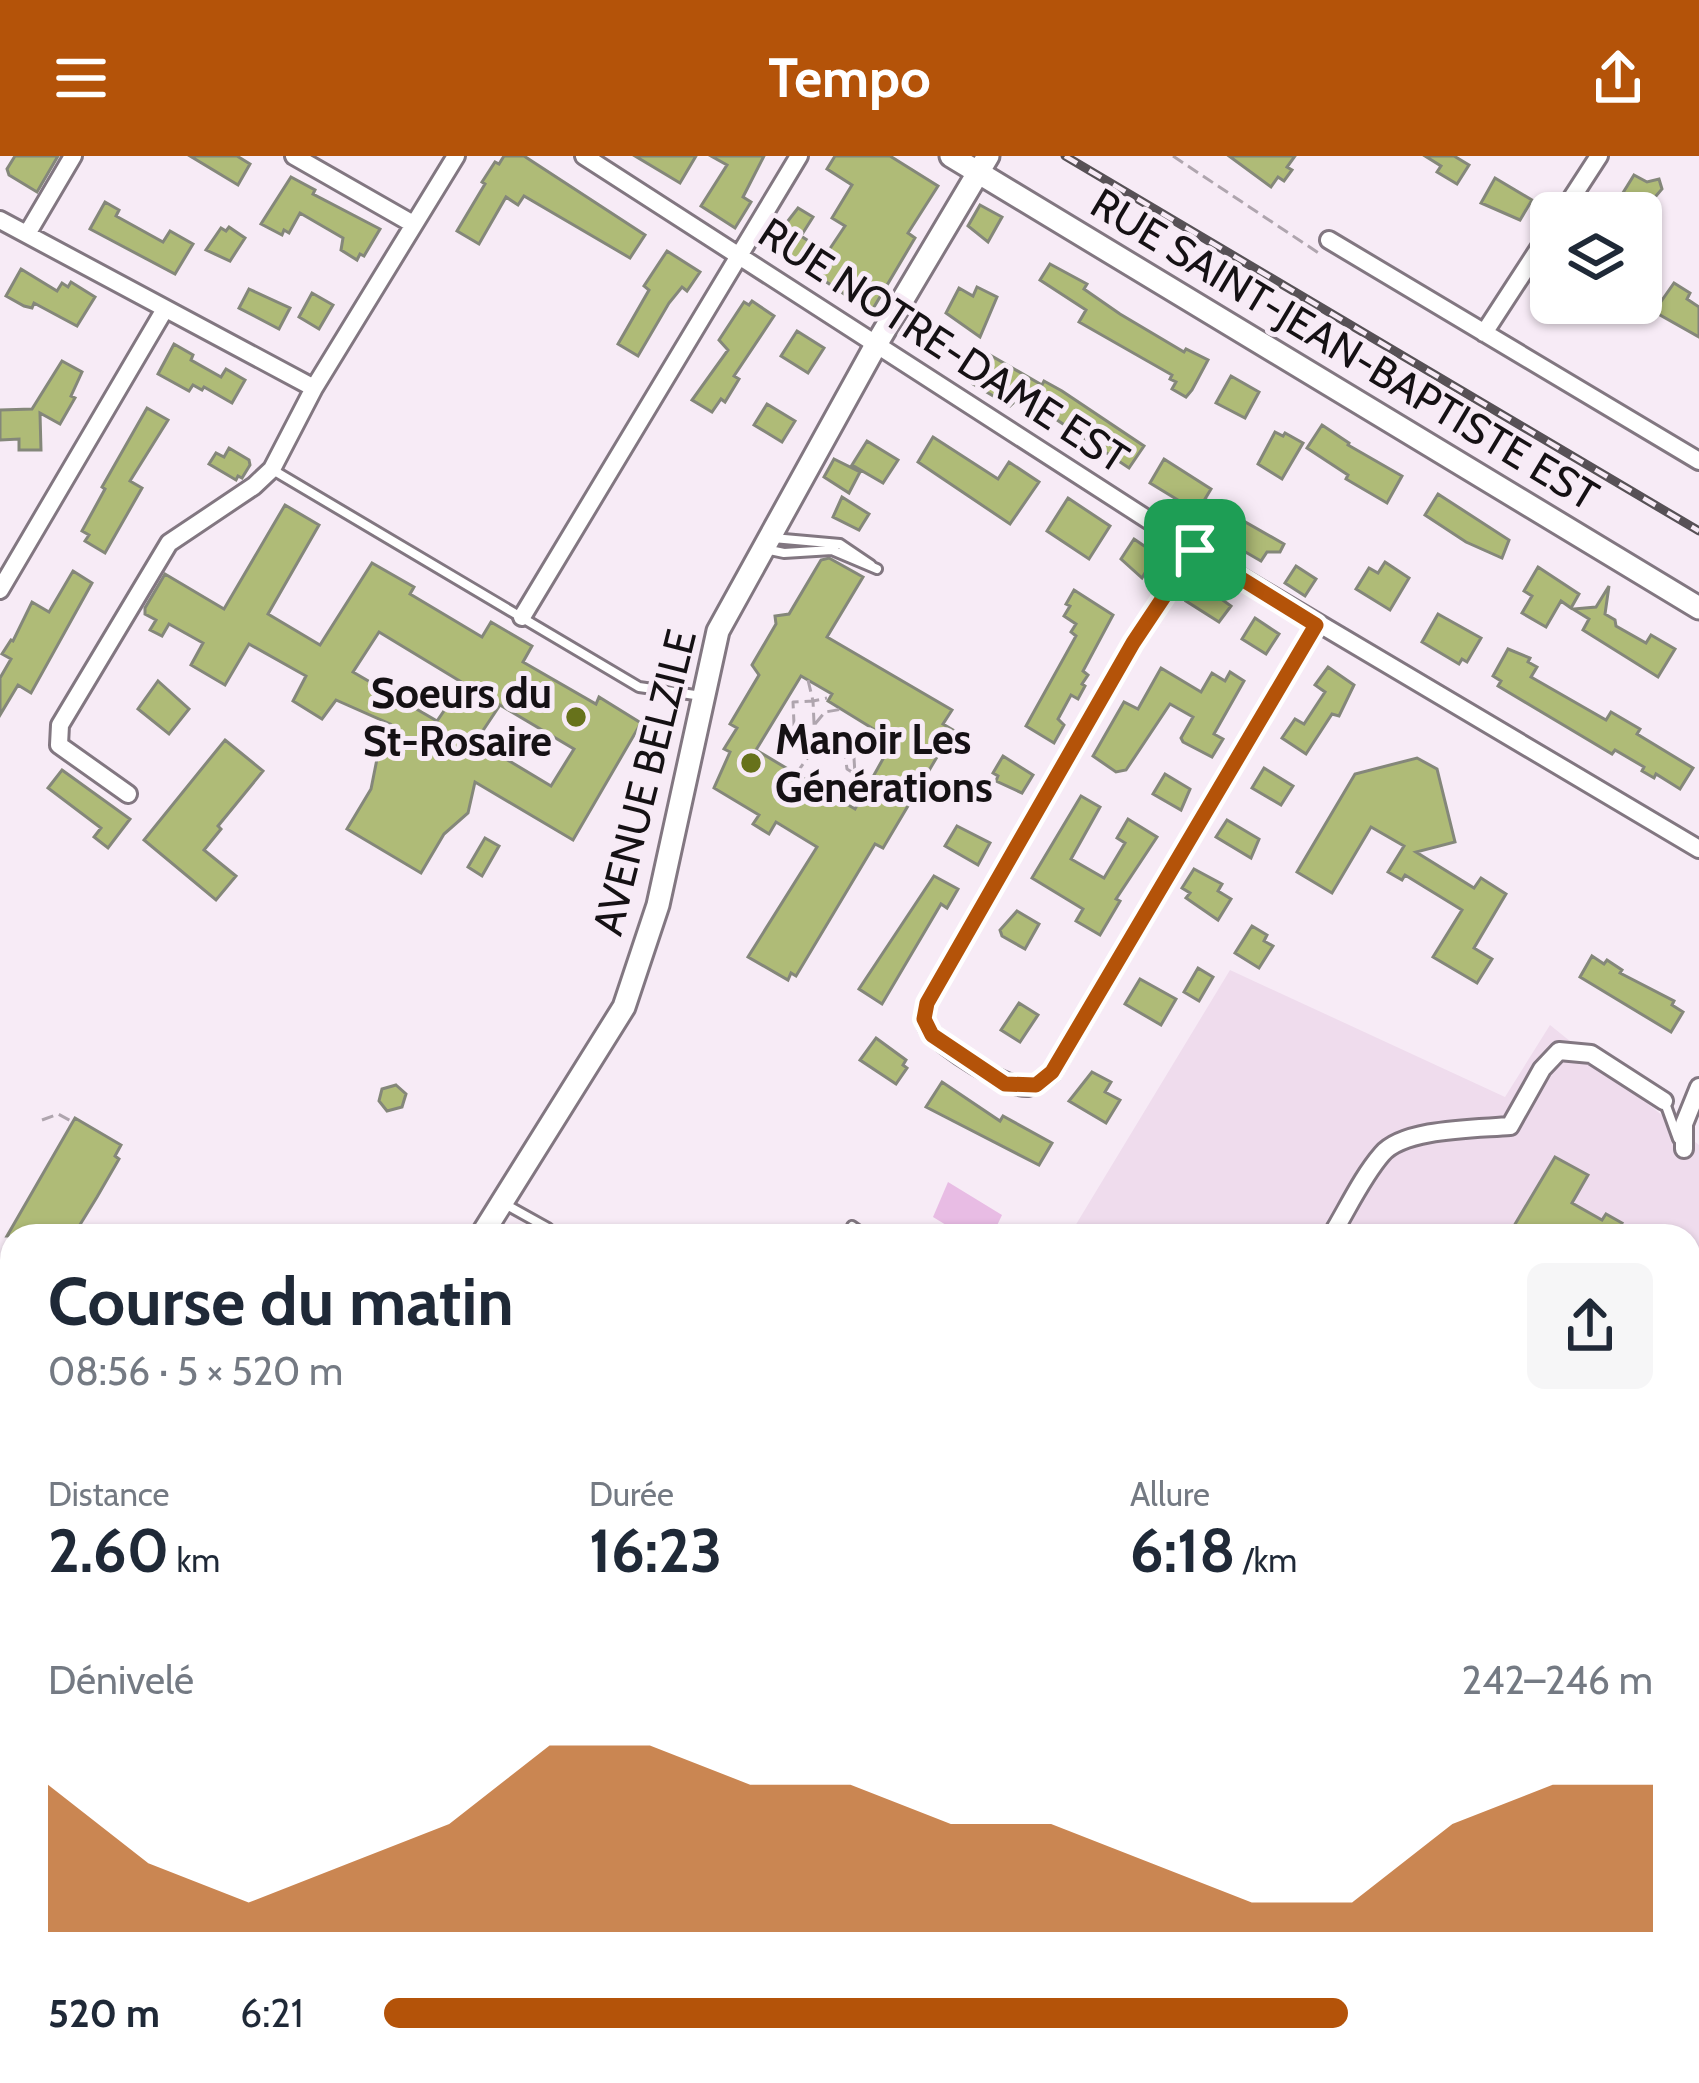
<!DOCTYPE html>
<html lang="fr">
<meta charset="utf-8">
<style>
body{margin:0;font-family:Cabin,sans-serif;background:#f6f6f7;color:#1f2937;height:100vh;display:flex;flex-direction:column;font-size:45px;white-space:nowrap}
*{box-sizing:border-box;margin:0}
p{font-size:39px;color:#747a83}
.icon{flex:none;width:66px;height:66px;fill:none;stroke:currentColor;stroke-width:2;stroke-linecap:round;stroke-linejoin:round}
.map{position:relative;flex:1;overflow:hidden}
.details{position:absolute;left:0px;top:1068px;width:1701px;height:861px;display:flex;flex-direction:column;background:#fff;border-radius:36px 36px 0 0;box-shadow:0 3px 9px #0004}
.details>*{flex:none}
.controls{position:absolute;left:1530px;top:36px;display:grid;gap:24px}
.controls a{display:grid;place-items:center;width:132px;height:132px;border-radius:18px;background:#fff;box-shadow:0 3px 9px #0004;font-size:60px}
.pin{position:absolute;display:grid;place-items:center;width:102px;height:102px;color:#fff;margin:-51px;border-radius:24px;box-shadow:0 6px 18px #0006}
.round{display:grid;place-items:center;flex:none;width:126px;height:126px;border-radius:18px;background:#f6f6f7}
.head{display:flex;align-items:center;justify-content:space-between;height:204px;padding:0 48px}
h1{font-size:66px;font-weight:700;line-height:90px}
.metrics{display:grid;grid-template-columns:repeat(3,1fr);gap:18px;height:204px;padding:12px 48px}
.metrics div{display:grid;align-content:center}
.metrics b{font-size:60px;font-weight:700}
.metrics small{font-size:33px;font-weight:400}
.metrics p{font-size:33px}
.chart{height:336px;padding:24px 48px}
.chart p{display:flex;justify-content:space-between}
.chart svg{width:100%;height:216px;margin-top:12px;fill:#b45309;opacity:.7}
ul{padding:0 48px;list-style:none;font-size:39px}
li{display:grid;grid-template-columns:192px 144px 1fr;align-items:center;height:90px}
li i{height:30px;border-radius:15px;background:#b45309}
header{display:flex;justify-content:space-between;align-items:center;height:156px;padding:0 48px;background:#b45309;color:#fff;font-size:54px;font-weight:700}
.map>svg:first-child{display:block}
.built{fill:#efdced}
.green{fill:#e8bce4}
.building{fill:#afbb77;stroke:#84877a;stroke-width:3;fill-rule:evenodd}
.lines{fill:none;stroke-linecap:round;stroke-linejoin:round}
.service-casing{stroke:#827781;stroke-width:14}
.minor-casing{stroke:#827781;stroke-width:22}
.tertiary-casing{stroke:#827781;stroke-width:27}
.path{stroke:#afa5ae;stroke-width:3;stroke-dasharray:12 6;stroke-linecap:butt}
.service{stroke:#fff;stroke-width:8}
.minor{stroke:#fff;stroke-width:16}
.tertiary{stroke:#fff;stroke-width:21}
.rail-casing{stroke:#575156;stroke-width:9}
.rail{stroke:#f7ebf6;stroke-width:4.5;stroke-dasharray:14;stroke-linecap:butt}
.route-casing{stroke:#fff;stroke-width:24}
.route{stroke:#b45309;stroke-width:15}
.poi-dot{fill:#67721b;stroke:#f7ebf6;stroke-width:4.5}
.labels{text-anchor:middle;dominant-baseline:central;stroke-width:10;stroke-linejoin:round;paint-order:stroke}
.street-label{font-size:42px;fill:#151114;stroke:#f7ebf6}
.poi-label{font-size:42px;font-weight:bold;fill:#151114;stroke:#f7ebf6;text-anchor:end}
</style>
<header><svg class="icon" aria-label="menu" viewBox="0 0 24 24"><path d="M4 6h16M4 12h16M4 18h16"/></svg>Tempo<svg class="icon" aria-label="share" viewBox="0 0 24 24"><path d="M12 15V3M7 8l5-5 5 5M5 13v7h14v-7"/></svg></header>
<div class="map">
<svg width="1699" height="1927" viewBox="0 0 1699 1927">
<rect width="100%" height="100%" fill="#f7ebf6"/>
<!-- built -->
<path class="built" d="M 1230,814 L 1505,941 L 1550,869 L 1699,989 L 1699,1534 L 1689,1551 L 1689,1080 L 1069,1080 Z
M 1276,1917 L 1474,1917 L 1468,1927 L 1293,1927 Z"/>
<!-- green -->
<path class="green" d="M 948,1026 L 1002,1059 L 992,1080 L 964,1080 L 933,1061 Z
M 1699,1534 L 1699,1927 L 1468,1927 L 1474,1917 L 1689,1917 L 1689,1551 Z"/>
<!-- building -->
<path class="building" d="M 15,0 L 58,0 L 37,36 L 9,19 L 7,13 Z
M 190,0 L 237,0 L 250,8 L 238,29 Z
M 504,0 L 524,0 L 645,79 L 630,102 L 524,40 L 518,49 L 506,41 L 479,88 L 457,75 L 485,28 L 482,26 L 495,6 L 499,8 Z
M 635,0 L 696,0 L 680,27 Z
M 711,0 L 764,0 L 743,41 L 751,46 L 735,72 L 701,50 L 727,9 Z
M 835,0 L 890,0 L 938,30 L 908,77 L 915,82 L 871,156 L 770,88 L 798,52 L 813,61 L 801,80 L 827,97 L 845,70 L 832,62 L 852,29 L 827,13 Z
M 1229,0 L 1295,0 L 1287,11 L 1292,14 L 1284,25 L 1278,21 L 1271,31 Z
M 1425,0 L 1454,0 L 1469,9 L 1457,28 L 1437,16 L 1441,10 Z
M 1634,19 L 1647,26 L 1659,23 L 1662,33 L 1644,54 L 1621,40 Z
M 291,21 L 315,34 L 313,38 L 380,73 L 364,100 L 360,98 L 357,104 L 341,94 L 343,82 L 300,57 L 289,77 L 284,74 L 282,79 L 261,68 Z
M 1495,22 L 1532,44 L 1520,64 L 1481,47 Z
M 105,46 L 119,54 L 116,60 L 163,86 L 170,75 L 193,88 L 175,118 L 90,73 Z
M 980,49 L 1002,61 L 988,86 L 968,70 Z
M 229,71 L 245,82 L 230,105 L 206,94 L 221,72 L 226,75 Z
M 667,95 L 700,116 L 687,135 L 682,131 L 669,147 L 638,200 L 618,188 L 649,134 L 644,130 Z
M 1050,108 L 1087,128 L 1084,133 L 1120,158 L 1184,196 L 1186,193 L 1208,204 L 1192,234 L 1186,241 L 1172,233 L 1176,226 L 1170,223 L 1172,219 L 1079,166 L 1086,154 L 1040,124 Z
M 21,113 L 57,135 L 62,127 L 68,131 L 71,126 L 95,141 L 77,170 L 34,147 L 32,152 L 24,150 L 6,140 Z
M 1674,127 L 1690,137 L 1687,143 L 1699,151 L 1699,181 L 1644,150 L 1660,147 Z
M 977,131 L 997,141 L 980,181 L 946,157 L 959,132 L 973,140 Z
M 249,133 L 290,152 L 279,173 L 239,152 Z
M 312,137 L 333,149 L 319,173 L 299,161 Z
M 752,145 L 774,160 L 734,220 L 739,223 L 725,246 L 721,243 L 712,256 L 692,244 L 728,194 L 719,184 L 744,146 L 749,149 Z
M 797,175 L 824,192 L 808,217 L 781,200 Z
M 174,188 L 193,199 L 191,204 L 221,221 L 226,213 L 245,224 L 232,247 L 204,231 L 202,234 L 193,229 L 189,235 L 158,218 Z
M 990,199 L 1042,229 L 1044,225 L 1062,235 L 1144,290 L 1129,312 L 1021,240 L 1010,250 L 973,228 Z
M 62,205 L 82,216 L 71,240 L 75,242 L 60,268 L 40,257 L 41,294 L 19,294 L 19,283 L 0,284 L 0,254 L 32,253 Z
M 1231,220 L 1259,236 L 1245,262 L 1216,247 Z
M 767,248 L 795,265 L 782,286 L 754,269 Z
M 147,252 L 168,264 L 130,325 L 142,332 L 105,397 L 85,385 L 89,379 L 82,375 L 105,333 L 102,331 Z
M 1322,269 L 1349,287 L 1348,289 L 1402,320 L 1387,347 L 1346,323 L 1348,319 L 1307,292 Z
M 1275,276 L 1283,280 L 1285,277 L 1303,287 L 1282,323 L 1258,308 Z
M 933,281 L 998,323 L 1009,306 L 1039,326 L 1010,368 L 918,306 Z
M 867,285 L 898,304 L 883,327 L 852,309 Z
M 229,292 L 249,304 L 250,309 L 242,322 L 238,320 L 236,324 L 209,308 L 216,297 L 224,301 Z
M 834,303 L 860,316 L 849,337 L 824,321 Z
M 1164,303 L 1211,333 L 1205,343 L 1284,388 L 1280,396 L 1267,396 L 1261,405 L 1204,372 L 1209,363 L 1150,327 Z
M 1438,338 L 1509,384 L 1502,402 L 1466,386 L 1425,359 Z
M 842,341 L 869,358 L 859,374 L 833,361 Z
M 1068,342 L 1110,370 L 1089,403 L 1047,375 Z
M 285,349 L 319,369 L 268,458 L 320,489 L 372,407 L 414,431 L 410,438 L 482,481 L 491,466 L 532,490 L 523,506 L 596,548 L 599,541 L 641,567 L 573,684 L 475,626 L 468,657 L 444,678 L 421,717 L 347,673 L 371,633 L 377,603 L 399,585 L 385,577 L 390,568 L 336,544 L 322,563 L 293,545 L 306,520 L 249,488 L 225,529 L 191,509 L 203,487 L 169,468 L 162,480 L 150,474 L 156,464 L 145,458 L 145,452 L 165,418 L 224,453 ZM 379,476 L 463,527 L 437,565 L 353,516 ZM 500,549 L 574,593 L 551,630 L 476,585 Z
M 1134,383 L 1156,398 L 1142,422 L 1121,403 Z
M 829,402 L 863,421 L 827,481 L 952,554 L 943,568 L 953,574 L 883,692 L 875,688 L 796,820 L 791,817 L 788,824 L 748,801 L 817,691 L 776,666 L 769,678 L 753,668 L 759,659 L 714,632 L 730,596 L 724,593 L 737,572 L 730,568 L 759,519 L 752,509 L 776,468 L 775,460 L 789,458 L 821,404 ZM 801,520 L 832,538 L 828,545 L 893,585 L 855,653 L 756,594 Z
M 1385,406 L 1409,422 L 1390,454 L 1356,433 L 1369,412 L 1378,417 Z
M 1296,410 L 1316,423 L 1305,440 L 1285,427 Z
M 1538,411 L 1579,438 L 1571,452 L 1561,445 L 1546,471 L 1522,457 L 1532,440 L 1524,435 Z
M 73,415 L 92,427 L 31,537 L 18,529 L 0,559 L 0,522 L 11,503 L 2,498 L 11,484 L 13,485 L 32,446 L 49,456 Z
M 1199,427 L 1231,450 L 1219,466 L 1186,445 Z
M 1609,430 L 1605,458 L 1615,464 L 1616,470 L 1646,487 L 1651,479 L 1675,493 L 1658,521 L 1583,474 L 1589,463 L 1573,453 L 1596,451 Z
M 1074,434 L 1113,459 L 1083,515 L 1088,519 L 1082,528 L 1085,530 L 1078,543 L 1071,539 L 1058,563 L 1064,569 L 1054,587 L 1026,570 L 1076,480 L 1071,476 L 1076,468 L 1064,460 L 1070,450 L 1066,448 Z
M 1438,458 L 1481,482 L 1467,506 L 1462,503 L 1459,508 L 1422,486 Z
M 1255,462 L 1279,478 L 1266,498 L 1242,483 Z
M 1508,493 L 1530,502 L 1528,506 L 1537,511 L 1531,521 L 1606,564 L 1611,556 L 1640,573 L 1637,578 L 1693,612 L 1680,633 L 1656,618 L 1654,622 L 1642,615 L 1644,611 L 1615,594 L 1612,598 L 1498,530 L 1501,525 L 1493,520 Z
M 1328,511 L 1354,529 L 1339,560 L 1332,558 L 1306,598 L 1282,582 L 1295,563 L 1304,568 L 1325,536 L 1315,529 Z
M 1161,512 L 1201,536 L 1212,517 L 1225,525 L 1230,516 L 1244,525 L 1214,578 L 1223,583 L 1212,601 L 1183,586 L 1181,582 L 1193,561 L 1170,548 L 1126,614 L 1116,616 L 1093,600 L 1124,546 L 1138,553 Z
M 158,525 L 189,553 L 169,578 L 138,553 Z
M 225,584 L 263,615 L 218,670 L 221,673 L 204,694 L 236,720 L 216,744 L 144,684 Z
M 1003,600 L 1033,619 L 1022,637 L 996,625 L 998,620 L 993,617 Z
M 1417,602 L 1437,613 L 1455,686 L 1416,696 L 1474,732 L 1481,722 L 1506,738 L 1474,792 L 1492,803 L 1477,827 L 1433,801 L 1462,754 L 1405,719 L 1402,724 L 1388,716 L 1404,690 L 1371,671 L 1332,737 L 1297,716 L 1355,618 Z
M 1264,612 L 1293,630 L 1281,649 L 1252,632 Z
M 62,614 L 130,663 L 108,692 L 94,681 L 101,672 L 48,632 Z
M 1165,618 L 1190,633 L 1181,654 L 1153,638 Z
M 1081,640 L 1100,651 L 1071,703 L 1104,722 L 1125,687 L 1117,682 L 1128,663 L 1157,681 L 1116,743 L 1120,745 L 1100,779 L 1076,765 L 1083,753 L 1032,722 Z
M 1227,664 L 1259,683 L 1251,702 L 1216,681 Z
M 957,670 L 990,687 L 978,709 L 945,690 Z
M 485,682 L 499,690 L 482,720 L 468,711 Z
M 1194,713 L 1222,728 L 1218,735 L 1231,743 L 1218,764 L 1186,742 L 1190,737 L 1182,732 Z
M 934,720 L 958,733 L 947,752 L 941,748 L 882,848 L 859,833 Z
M 1017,755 L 1039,768 L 1025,793 L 1002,780 L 1000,774 Z
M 1252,770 L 1267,779 L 1264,785 L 1273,790 L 1259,812 L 1235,797 Z
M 1592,800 L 1604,808 L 1607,804 L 1622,814 L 1620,817 L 1674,845 L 1672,849 L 1683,856 L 1671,876 L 1580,821 Z
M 1198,812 L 1213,821 L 1199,845 L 1184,836 Z
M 1140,823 L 1176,843 L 1161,869 L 1125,848 Z
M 1019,847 L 1038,859 L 1020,886 L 1001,874 Z
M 876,882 L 906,904 L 903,909 L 907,912 L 896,928 L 860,904 Z
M 1092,916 L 1111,926 L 1105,936 L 1120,944 L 1106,967 L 1069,945 Z
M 942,926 L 1000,965 L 1003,960 L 1052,987 L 1039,1009 L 926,951 Z
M 396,929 L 406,938 L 402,951 L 387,955 L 379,945 L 382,933 Z
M 75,962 L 121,989 L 115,1000 L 119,1003 L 97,1041 L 73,1080 L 7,1080 Z
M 1555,1001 L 1588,1019 L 1572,1047 L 1602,1064 L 1606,1058 L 1622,1067 L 1614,1080 L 1508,1080 Z"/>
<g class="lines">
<defs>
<path id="service" d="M 273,314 L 639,531 L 702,540
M 773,382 L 840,388 L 871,409
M 765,393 L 784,397 L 832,394 L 877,413
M 1665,947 L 1678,983
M 503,1047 L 548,1072
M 852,1070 L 866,1080
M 0,1160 L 12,1166
M 1689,1298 L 1699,1289
M 1689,1605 L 1699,1589
M 1689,1894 L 1699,1878
M 1669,1927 L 1675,1917"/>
<path id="minor" d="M 294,0 L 413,68
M 584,0 L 1195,394 L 1699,693
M 1562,57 L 1599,0
M 0,64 L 314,232
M 27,78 L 73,0
M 1329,84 L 1699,305
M 1484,177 L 1551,74
M 1195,394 L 1133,487 L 927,847 C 925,858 923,865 929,874 C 941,891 1007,933 1028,931 C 1038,929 1044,923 1052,917 L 1316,469
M 0,434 L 165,153
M 522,461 L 799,0
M 128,638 L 59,589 L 60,569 L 169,387 L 254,330 L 272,313 L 314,232 L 456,0
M 1684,993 L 1684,968 L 1699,931
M 1331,1080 C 1347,1054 1362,1021 1382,998 C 1404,972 1477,973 1510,970 L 1542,913 L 1559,895 L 1591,898 L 1664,945
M 0,1442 L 12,1449
M 0,1879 L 12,1886
M 62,1917 L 78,1927
M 435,1917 L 452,1927
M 705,1927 L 711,1917
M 1015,1927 L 1021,1917"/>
<path id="tertiary" d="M 951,0 L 1699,452
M 481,1080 L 624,851 L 658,749 L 718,475 L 877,187 L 988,0
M 0,1205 L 12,1212
M 0,1855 L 12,1834
M 1225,1917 L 1242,1927"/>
</defs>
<!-- service casing -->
<use href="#service" class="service-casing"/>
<!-- minor casing -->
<use href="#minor" class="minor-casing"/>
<!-- tertiary casing -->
<use href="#tertiary" class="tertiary-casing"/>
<!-- path -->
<path class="path" d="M 1173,0 L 1320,98
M 808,524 L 813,545 L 793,546 L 795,590 L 815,589 L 813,545 L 827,542
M 815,568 L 825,556 L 843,553
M 817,589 L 866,587 L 875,591 L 896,580 L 900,582
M 844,591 L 847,613 L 855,618 L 854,602 L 846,595
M 796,618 L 816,590
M 42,964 L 58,958 L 73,966
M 0,1647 L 12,1653"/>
<!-- service -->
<use href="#service" class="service"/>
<!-- minor -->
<use href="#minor" class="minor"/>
<!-- tertiary -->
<use href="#tertiary" class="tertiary"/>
<defs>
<path id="rail" d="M 1065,0 L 1699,375"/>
</defs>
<!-- rail casing -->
<use href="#rail" class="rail-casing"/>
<!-- rail -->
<use href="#rail" class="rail"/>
</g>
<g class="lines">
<defs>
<path id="route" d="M 1195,394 L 1316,469 L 1052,916 L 1036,929 L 1005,928 L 932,879 L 924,863 L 927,847 L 1133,487 Z"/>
</defs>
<!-- route casing -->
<use href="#route" class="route-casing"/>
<!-- route -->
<use href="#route" class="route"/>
</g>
<!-- markers -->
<g class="poi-dot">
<circle cx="576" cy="561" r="12"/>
<circle cx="751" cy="607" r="12"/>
</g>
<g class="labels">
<!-- street labels -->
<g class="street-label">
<text transform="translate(944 189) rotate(33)">RUE NOTRE-DAME EST</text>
<text transform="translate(1345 193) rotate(31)">RUE SAINT-JEAN-BAPTISTE EST</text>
<text transform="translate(644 626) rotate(-76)">AVENUE BELZILE</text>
</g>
<!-- poi labels -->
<g class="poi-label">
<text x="552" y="537">Soeurs du<tspan x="552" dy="48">St-Rosaire</tspan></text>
<text x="775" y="583" text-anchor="start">Manoir Les<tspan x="775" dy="48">Générations</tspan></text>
</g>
</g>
</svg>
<div class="controls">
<a><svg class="icon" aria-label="layers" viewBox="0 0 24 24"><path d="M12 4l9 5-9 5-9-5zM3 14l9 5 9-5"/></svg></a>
</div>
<div class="pin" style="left:1195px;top:394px;background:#1e9e55"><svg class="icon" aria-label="arrive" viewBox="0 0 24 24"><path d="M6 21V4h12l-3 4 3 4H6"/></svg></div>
<section class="details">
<div class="head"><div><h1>Course du matin</h1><p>08:56 · 5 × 520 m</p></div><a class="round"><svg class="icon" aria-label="share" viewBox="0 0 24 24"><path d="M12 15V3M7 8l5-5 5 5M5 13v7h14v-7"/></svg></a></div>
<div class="metrics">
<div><p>Distance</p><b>2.60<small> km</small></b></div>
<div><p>Durée</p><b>16:23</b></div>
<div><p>Allure</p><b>6:18<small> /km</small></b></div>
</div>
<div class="chart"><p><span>Dénivelé</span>242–246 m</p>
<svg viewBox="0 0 160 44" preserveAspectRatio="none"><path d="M0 44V14L10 30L20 38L30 30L40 22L50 6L60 6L70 14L80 14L90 22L100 22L110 30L120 38L130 38L140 22L150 14L160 14V44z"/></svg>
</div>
<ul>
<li><b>520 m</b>6:21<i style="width:76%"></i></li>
</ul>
</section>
</div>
